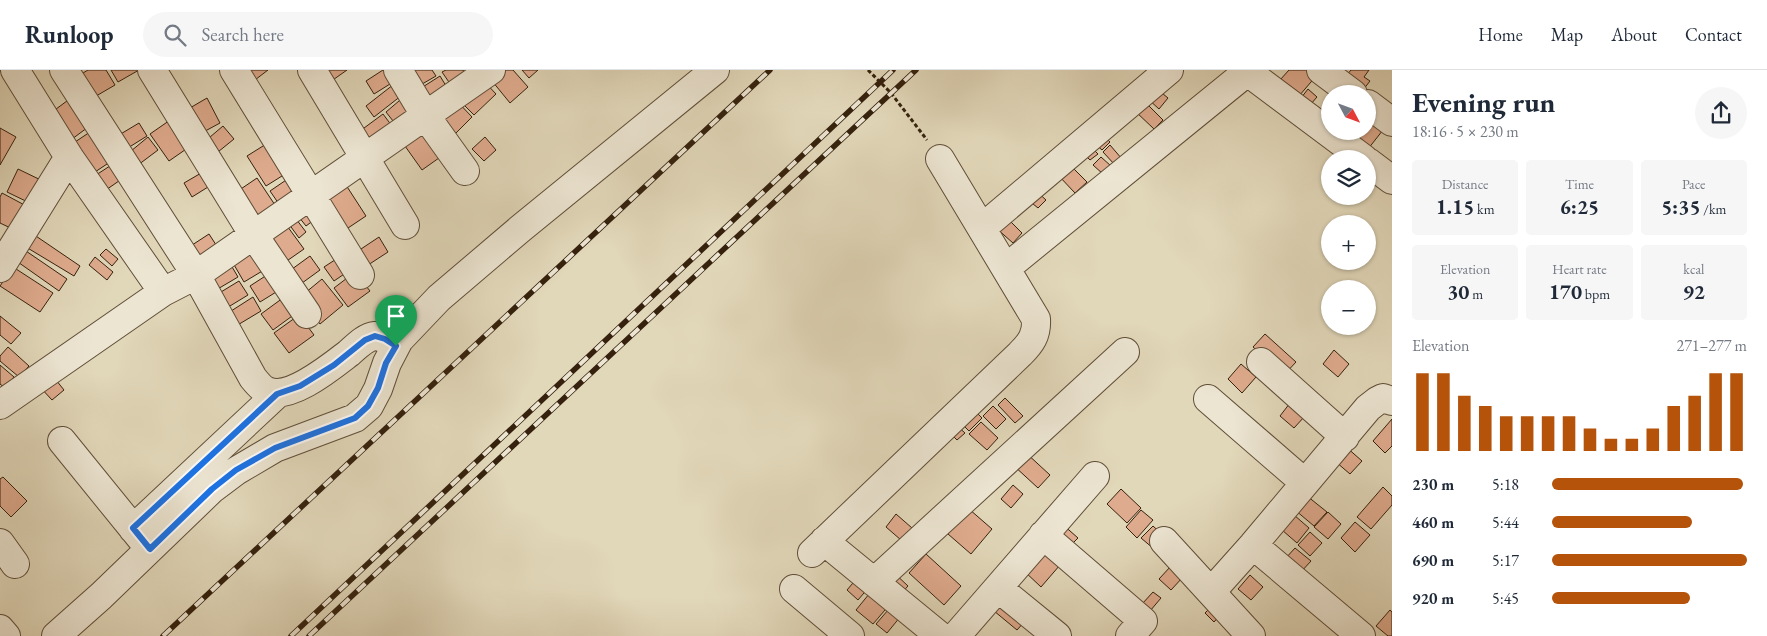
<!DOCTYPE html>
<meta charset="utf-8">
<style>
body{margin:0;font-family:"EB Garamond",serif;background:#f6f6f7;color:#1f2937;height:100vh;display:flex;flex-direction:column;font-size:19px;white-space:nowrap}
*{box-sizing:border-box;margin:0}
p{font-size:16px;color:#747a83}
.icon{flex:none;width:28px;height:28px;fill:none;stroke:currentColor;stroke-width:2;stroke-linecap:round;stroke-linejoin:round}
.map{position:relative;flex:1;overflow:hidden}
.sheet{display:flex;flex-direction:column;background:#fff;width:375px}
.sheet>*{flex:none}
.needle{width:32px;rotate:131deg}
.fabs{position:absolute;left:1321px;top:15px;display:grid;gap:10px}
.fabs a{display:grid;place-items:center;width:55px;height:55px;border-radius:50%;background:#fff;box-shadow:0 1px 4px #0004;font-size:25px}
.pin{position:absolute;display:grid;place-items:center;width:42px;height:42px;color:#fff;margin:-51px -21px;border-radius:50% 50% 50% 0;rotate:-45deg;box-shadow:0 0 5px #0007}
.pin .icon{rotate:45deg}
.round{display:grid;place-items:center;flex:none;width:52px;height:52px;border-radius:26px;background:#f6f6f7}
.overview{display:flex;align-items:center;justify-content:space-between;height:85px;padding:0 20px}
h1{font-size:28px;font-weight:700;line-height:38px}
.metrics{display:grid;grid-template-columns:repeat(3,1fr);gap:8px;height:85px;padding:5px 20px}
.metrics div{display:grid;align-content:center;border-radius:5px;background:#f6f6f7;text-align:center}
.metrics b{font-size:21px;font-weight:700}
.metrics small{font-size:14px;font-weight:400}
.metrics p{font-size:14px}
.chart{height:140px;padding:10px 20px}
.chart p{display:flex;justify-content:space-between}
.chart svg{width:100%;height:90px;margin-top:5px;stroke:#b45309;stroke-width:6}
ul{padding:0 20px;list-style:none;font-size:16px}
li{display:grid;grid-template-columns:80px 60px 1fr;align-items:center;height:38px}
li i{height:12px;border-radius:6px;background:#b45309}
header{display:flex;align-items:center;gap:30px;box-sizing:border-box;height:70px;padding:0 25px;background:#fff;border-bottom:1px solid #e0e1e3}
header strong{font-size:24px}
nav{display:flex;gap:28px;margin-inline-start:auto;font-size:18px}
.search{width:350px;height:45px;background:#f6f6f7;display:flex;align-items:center;gap:12px;box-sizing:border-box;padding:0 18px;border-radius:28px;color:#747a83;font-size:19px}
main{display:flex;flex:1;min-height:0}
.map>svg:first-child{display:block}
.building{fill:#dfab8e;stroke:#35210d}
.lines{fill:none;stroke-linecap:round;stroke-linejoin:round}
.minor-casing{stroke:#604e38;stroke-width:30}
.path{stroke:#35210d;stroke-width:3;stroke-dasharray:4 2.5;stroke-linecap:butt}
.minor{stroke:#ece5d2;stroke-width:28}
.rail-casing{stroke:#35210d;stroke-width:5.5}
.rail{stroke:#ece5d2;stroke-width:4;stroke-dasharray:11;stroke-linecap:butt}
.route-casing{stroke:#fff;stroke-width:10}
.route{stroke:#1a73e8;stroke-width:6}
</style>
<header>
<strong>Runloop</strong>
<div class="search"><svg class="icon" aria-label="search" viewBox="0 0 24 24"><circle cx="10" cy="10" r="6"/><path d="M15 15l6 6"/></svg>Search here</div>
<nav><a>Home</a><a>Map</a><a>About</a><a>Contact</a></nav>
</header>
<main>
<div class="map">
<svg width="1392" height="566" viewBox="0 0 1392 566">
<rect width="100%" height="100%" fill="#e1d7b9"/>
<filter id="stains"><feTurbulence type="fractalNoise" baseFrequency=".004" numOctaves="4"/><feColorMatrix values="0 0 0 0 .2 0 0 0 0 .09 0 0 0 0 .02 0 0 0 .5 -.17"/></filter>
<radialGradient id="worn" r=".72"><stop offset=".6" stop-color="#630" stop-opacity="0"/><stop offset="1" stop-color="#630" stop-opacity=".3"/></radialGradient>
<!-- building -->
<path class="building" d="M 88,0 L 106,0 L 115,15 L 91,29 L 78,6 Z
M 111,0 L 139,0 L 118,12 Z
M 241,0 L 268,0 L 251,13 Z
M 322,0 L 347,0 L 330,12 Z
M 383,0 L 392,0 L 398,9 L 374,24 L 366,11 Z
M 407,0 L 432,0 L 436,6 L 417,17 Z
M 446,0 L 463,0 L 468,8 L 453,18 L 442,2 Z
M 495,0 L 513,0 L 528,17 L 510,33 L 488,6 Z
M 522,0 L 538,0 L 529,8 Z
M 1289,0 L 1312,0 L 1317,5 L 1299,26 L 1280,10 Z
M 1351,0 L 1369,0 L 1364,7 L 1370,11 L 1363,20 L 1346,6 Z
M 440,6 L 451,24 L 429,37 L 418,20 Z
M 482,9 L 496,24 L 474,45 L 460,31 Z
M 398,11 L 406,22 L 374,47 L 366,36 Z
M 1157,19 L 1168,28 L 1159,39 L 1148,29 Z
M 1308,19 L 1317,27 L 1310,35 L 1301,28 Z
M 75,25 L 95,52 L 68,72 L 48,45 Z
M 406,25 L 417,40 L 397,56 L 386,42 Z
M 207,28 L 220,53 L 196,66 L 183,42 Z
M 454,28 L 472,47 L 452,67 L 434,48 Z
M 1144,31 L 1163,50 L 1154,59 L 1135,41 Z
M 383,44 L 395,60 L 372,77 L 360,61 Z
M 173,48 L 192,75 L 169,91 L 150,64 Z
M 1368,48 L 1383,60 L 1368,79 L 1352,66 L 1354,61 L 1368,61 Z
M 424,52 L 446,83 L 422,100 L 400,69 Z
M 139,53 L 147,66 L 123,81 L 114,68 Z
M 223,56 L 234,69 L 213,86 L 203,73 Z
M 0,58 L 16,67 L 0,95 Z
M 96,58 L 116,88 L 92,104 L 72,74 Z
M 1102,64 L 1110,72 L 1102,80 L 1094,73 Z
M 148,67 L 158,80 L 134,98 L 125,86 Z
M 485,67 L 496,80 L 484,91 L 472,79 Z
M 271,71 L 290,101 L 266,116 L 247,86 Z
M 1089,75 L 1098,84 L 1090,90 L 1082,82 Z
M 1110,75 L 1122,89 L 1115,95 L 1103,82 Z
M 1101,87 L 1111,96 L 1103,104 L 1093,95 Z
M 119,90 L 129,104 L 103,122 L 93,107 Z
M 1069,94 L 1087,112 L 1075,123 L 1058,105 Z
M 18,99 L 47,113 L 36,136 L 7,122 Z
M 208,99 L 216,112 L 192,127 L 184,113 Z
M 292,106 L 303,123 L 281,137 L 270,121 Z
M 257,108 L 277,138 L 252,155 L 232,125 Z
M 344,112 L 366,146 L 342,162 L 320,129 Z
M 1035,120 L 1046,130 L 1038,138 L 1027,129 Z
M 2,123 L 32,139 L 19,162 L 0,153 L 0,127 Z
M 295,142 L 318,147 L 306,156 Z
M 293,145 L 306,162 L 299,168 L 286,150 Z
M 1006,147 L 1022,163 L 1013,173 L 996,158 Z
M 282,149 L 304,179 L 281,195 L 260,166 Z
M 30,162 L 80,196 L 74,206 L 21,174 Z
M 209,164 L 222,184 L 199,199 L 186,179 Z
M 379,167 L 388,182 L 365,197 L 355,183 Z
M 258,178 L 269,197 L 244,212 L 233,193 Z
M 23,179 L 67,209 L 59,221 L 15,190 Z
M 106,179 L 118,189 L 112,196 L 100,185 Z
M 344,184 L 353,198 L 334,211 L 324,197 Z
M 310,186 L 320,200 L 298,216 L 288,202 Z
M 95,187 L 113,202 L 107,210 L 89,195 Z
M 228,190 L 238,207 L 216,220 L 205,203 Z
M 13,197 L 53,223 L 40,242 L 0,216 Z
M 355,202 L 370,221 L 348,237 L 334,218 Z
M 270,203 L 281,219 L 260,232 L 250,216 Z
M 322,209 L 343,235 L 320,254 L 299,228 Z
M 239,211 L 248,225 L 225,239 L 216,225 Z
M 287,225 L 299,241 L 273,260 L 261,244 Z
M 253,227 L 261,241 L 236,256 L 228,243 Z
M 299,245 L 314,265 L 289,283 L 274,263 Z
M 0,246 L 21,263 L 11,274 L 0,265 Z
M 1265,264 L 1296,292 L 1284,305 L 1253,277 Z
M 8,277 L 29,296 L 19,307 L 0,291 L 0,286 Z
M 1334,280 L 1349,294 L 1338,307 L 1323,294 Z
M 1241,294 L 1256,307 L 1242,323 L 1228,309 Z
M 0,295 L 14,307 L 5,318 L 0,314 Z
M 52,305 L 64,320 L 52,330 L 39,316 Z
M 1005,328 L 1023,346 L 1015,353 L 998,335 Z
M 1290,333 L 1305,346 L 1294,358 L 1280,346 Z
M 969,335 L 982,348 L 969,361 L 956,348 Z
M 993,336 L 1006,349 L 996,359 L 983,346 Z
M 1392,349 L 1392,376 L 1385,383 L 1373,371 Z
M 981,352 L 998,368 L 987,380 L 969,364 Z
M 954,353 L 965,363 L 957,370 L 947,360 Z
M 1345,376 L 1362,391 L 1350,404 L 1336,392 Z
M 1025,382 L 1050,405 L 1038,418 L 1013,395 Z
M 3,407 L 27,431 L 11,447 L 0,436 L 0,409 Z
M 1013,415 L 1023,424 L 1011,438 L 1001,429 Z
M 1383,417 L 1392,426 L 1392,435 L 1371,459 L 1357,447 Z
M 1121,419 L 1141,438 L 1127,453 L 1107,434 Z
M 1307,426 L 1327,442 L 1314,456 L 1295,440 Z
M 969,439 L 992,459 L 971,484 L 948,464 Z
M 1141,440 L 1153,450 L 1137,468 L 1126,457 Z
M 1328,442 L 1341,454 L 1328,469 L 1314,457 Z
M 896,444 L 912,458 L 901,470 L 886,457 Z
M 1294,445 L 1309,458 L 1297,473 L 1282,460 Z
M 1355,452 L 1370,465 L 1355,482 L 1341,468 Z
M 1061,453 L 1078,468 L 1071,475 L 1055,461 Z
M 1153,456 L 1165,467 L 1154,479 L 1141,468 Z
M 1310,462 L 1322,473 L 1310,486 L 1298,475 Z
M 1295,478 L 1311,491 L 1300,503 L 1285,489 Z
M 1043,479 L 1060,495 L 1041,517 L 1023,500 Z
M 926,484 L 961,516 L 944,535 L 909,503 Z
M 1171,496 L 1183,507 L 1171,520 L 1159,509 Z
M 892,501 L 908,516 L 898,527 Z
M 1250,505 L 1263,517 L 1251,530 L 1238,519 Z
M 858,507 L 869,517 L 858,530 L 847,520 Z
M 874,518 L 891,533 L 873,554 L 856,540 Z
M 1153,522 L 1161,528 L 1150,541 L 1142,534 Z
M 996,526 L 1026,550 L 1017,560 L 988,536 Z
M 895,532 L 905,541 L 887,563 L 876,554 Z
M 1213,535 L 1222,543 L 1214,552 L 1205,543 Z
M 1390,540 L 1392,542 L 1392,566 L 1388,566 L 1376,556 Z"/>
<g class="lines">
<defs>
<path id="minor" d="M 15,0 L 69,87 L 163,222
M 64,0 L 196,205 L 253,308 C 257,313 262,319 267,321 C 290,331 332,296 349,283 C 356,277 365,267 375,266 C 382,266 390,272 396,276
M 152,0 L 253,164 L 307,244
M 234,0 L 360,205
M 312,0 L 405,155
M 398,0 L 425,45 L 465,101
M 1245,0 L 1364,89
M 1321,0 L 1353,24
M 1368,34 L 1392,52
M 1368,92 L 1392,110
M 982,158 L 1169,0
M 0,198 L 69,87
M 1006,198 L 1247,2
M 1261,292 L 1345,367
M 1208,329 L 1305,413
M 0,335 L 163,222 L 196,205 L 491,0
M 62,371 L 144,472
M 133,459 L 277,324
M 1043,465 L 1143,551 L 1130,566
M 824,471 L 940,566
M 1164,471 L 1251,566
M 0,473 L 15,494
M 1253,475 L 1361,566
M 812,483 L 1020,284 C 1031,273 1037,265 1036,249 L 940,89
M 874,512 L 1125,282
M 998,518 L 1057,566
M 794,519 L 850,566
M 1211,522 L 1253,475 L 1368,338 L 1377,331 L 1383,328 L 1392,331
M 0,559 L 6,566
M 56,566 L 101,526 L 212,419 L 236,401 L 275,378 L 355,348 L 369,336 L 378,319 L 387,293 L 399,270 L 439,228 L 520,159 L 715,0
M 956,566 L 1095,406"/>
</defs>
<!-- minor casing -->
<use href="#minor" class="minor-casing"/>
<!-- path -->
<path class="path" d="M 868,0 L 891,23 L 927,70"/>
<!-- minor -->
<use href="#minor" class="minor"/>
<defs>
<path id="rail" d="M 163,566 L 770,0
M 291,566 L 893,0
M 309,566 L 916,0"/>
</defs>
<!-- rail casing -->
<use href="#rail" class="rail-casing"/>
<!-- rail -->
<use href="#rail" class="rail"/>
</g>
<g class="lines">
<defs>
<path id="route" d="M 375,266 L 385,269 L 396,276 L 386,293 L 378,318 L 368,336 L 355,348 L 275,378 L 236,400 L 212,419 L 150,479 L 133,458 L 277,324 L 300,316 L 334,295 L 365,270 Z"/>
</defs>
<!-- route casing -->
<use href="#route" class="route-casing"/>
<!-- route -->
<use href="#route" class="route"/>
</g>
<rect width="100%" height="100%" filter="url(#stains)"/>
<rect width="100%" height="100%" fill="url(#worn)"/>
</svg>
<div class="fabs">
<a><svg class="needle" viewBox="-14 -14 28 28"><path d="M0-13l5 13h-10z" fill="#e53935"/><path d="M0 13l5-13h-10z" fill="#747a83"/></svg></a>
<a><svg class="icon" aria-label="layers" viewBox="0 0 24 24"><path d="M12 4l9 5-9 5-9-5zM3 14l9 5 9-5"/></svg></a>
<a>+</a>
<a>−</a>
</div>
<div class="pin" style="left:396px;top:276px;background:#1e9e55"><svg class="icon" aria-label="arrive" viewBox="0 0 24 24"><path d="M6 21V4h12l-3 4 3 4H6"/></svg></div>
</div>
<section class="sheet">
<div class="overview"><div><h1>Evening run</h1><p>18:16 · 5 × 230 m</p></div><a class="round"><svg class="icon" aria-label="share" viewBox="0 0 24 24"><path d="M12 15V3M7 8l5-5 5 5M5 13v7h14v-7"/></svg></a></div>
<div class="metrics">
<div><p>Distance</p><b>1.15<small> km</small></b></div>
<div><p>Time</p><b>6:25</b></div>
<div><p>Pace</p><b>5:35<small> /km</small></b></div>
</div>
<div class="metrics">
<div><p>Elevation</p><b>30<small> m</small></b></div>
<div><p>Heart rate</p><b>170<small> bpm</small></b></div>
<div><p>kcal</p><b>92</b></div>
</div>
<div class="chart"><p><span>Elevation</span>271–277 m</p>
<svg viewBox="0 0 160 44" preserveAspectRatio="none"><path d="M5 44V6M15 44V6M25 44V17M35 44V22M45 44V27M55 44V27M65 44V27M75 44V27M85 44V33M95 44V38M105 44V38M115 44V33M125 44V22M135 44V17M145 44V6M155 44V6"/></svg>
</div>
<ul>
<li><b>230 m</b>5:18<i style="width:98%"></i></li>
<li><b>460 m</b>5:44<i style="width:72%"></i></li>
<li><b>690 m</b>5:17<i style="width:100%"></i></li>
<li><b>920 m</b>5:45<i style="width:71%"></i></li>
</ul>
</section>
</main>
